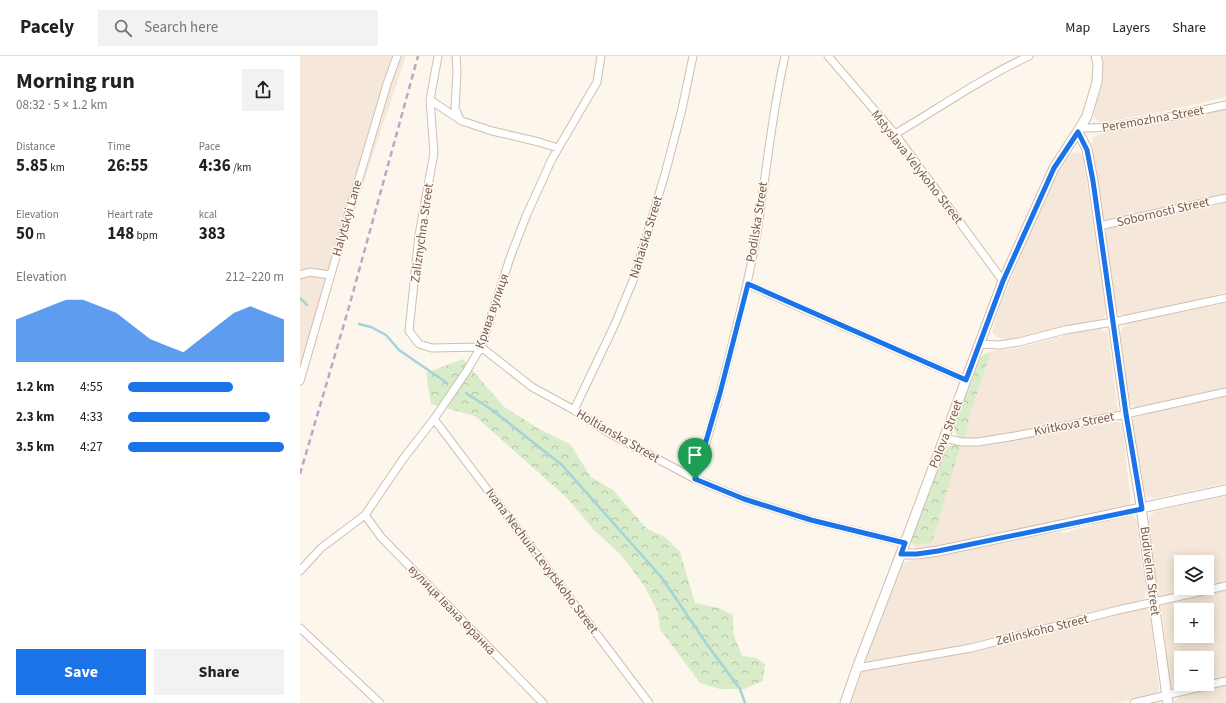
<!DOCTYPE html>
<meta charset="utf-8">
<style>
body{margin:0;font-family:"Source Sans 3",sans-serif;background:#f2f2f2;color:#222;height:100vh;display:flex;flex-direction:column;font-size:15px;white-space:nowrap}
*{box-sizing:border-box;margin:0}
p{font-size:13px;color:#767676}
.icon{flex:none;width:22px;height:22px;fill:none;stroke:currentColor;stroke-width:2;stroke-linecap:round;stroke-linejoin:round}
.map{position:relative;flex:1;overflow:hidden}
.panel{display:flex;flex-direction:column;background:#fff;width:300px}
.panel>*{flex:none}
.buttons{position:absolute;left:874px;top:499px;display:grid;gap:8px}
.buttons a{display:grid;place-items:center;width:40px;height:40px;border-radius:0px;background:#fff;box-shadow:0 2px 10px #0003;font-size:20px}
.pin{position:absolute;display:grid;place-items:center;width:34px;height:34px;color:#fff;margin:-41px -17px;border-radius:50% 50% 50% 0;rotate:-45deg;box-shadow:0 0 4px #0007}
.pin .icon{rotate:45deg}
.round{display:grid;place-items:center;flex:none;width:42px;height:42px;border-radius:0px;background:#f2f2f2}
.head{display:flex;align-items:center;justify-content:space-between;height:68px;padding:0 16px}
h1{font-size:22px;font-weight:700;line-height:30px}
.stats{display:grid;grid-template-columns:repeat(3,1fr);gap:6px;height:68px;padding:4px 16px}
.stats div{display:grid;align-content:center}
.stats b{font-size:17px;font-weight:700}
.stats small{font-size:11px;font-weight:400}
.stats p{font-size:11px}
.chart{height:112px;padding:8px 16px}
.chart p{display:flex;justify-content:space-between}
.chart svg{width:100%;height:72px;margin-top:4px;fill:#1a73e8;opacity:.7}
.cta{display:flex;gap:8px;margin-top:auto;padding:8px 16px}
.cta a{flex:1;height:46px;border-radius:0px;background:#1a73e8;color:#fff;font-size:16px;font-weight:700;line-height:46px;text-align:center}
.cta a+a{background:#f2f2f2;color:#222}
ul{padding:0 16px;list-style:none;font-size:13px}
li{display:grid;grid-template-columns:64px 48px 1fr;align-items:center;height:30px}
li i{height:10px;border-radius:5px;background:#1a73e8}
header{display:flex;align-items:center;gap:24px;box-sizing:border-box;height:56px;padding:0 20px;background:#fff;border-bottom:1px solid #e0e0e0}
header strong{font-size:19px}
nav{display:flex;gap:22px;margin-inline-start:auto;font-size:14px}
.search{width:280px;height:36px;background:#f2f2f2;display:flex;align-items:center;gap:10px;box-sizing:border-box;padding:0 14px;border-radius:0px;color:#767676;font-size:15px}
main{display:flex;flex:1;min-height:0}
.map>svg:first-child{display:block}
.residential{fill:#f5e8da;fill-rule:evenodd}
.forest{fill:url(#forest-crowns)}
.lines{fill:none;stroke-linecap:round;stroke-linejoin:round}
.stream{stroke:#a5d3da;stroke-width:2.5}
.minor-casing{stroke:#d1beb0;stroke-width:9}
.tertiary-casing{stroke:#d1beb0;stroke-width:11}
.minor{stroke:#fff;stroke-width:7}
.tertiary{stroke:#fff;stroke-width:9}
.rail{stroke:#b9a8c9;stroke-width:2.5;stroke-dasharray:6 4;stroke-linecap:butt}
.route-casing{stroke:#fff;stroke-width:8}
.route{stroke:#1a73e8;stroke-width:5}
.labels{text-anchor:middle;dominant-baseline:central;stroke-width:3;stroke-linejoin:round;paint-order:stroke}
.street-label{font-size:13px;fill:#7a5c4d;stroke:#fffaf3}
</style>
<header>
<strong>Pacely</strong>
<div class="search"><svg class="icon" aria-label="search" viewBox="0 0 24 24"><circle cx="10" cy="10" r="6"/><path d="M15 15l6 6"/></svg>Search here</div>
<nav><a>Map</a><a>Layers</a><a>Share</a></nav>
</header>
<main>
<section class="panel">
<div class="head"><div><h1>Morning run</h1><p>08:32 · 5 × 1.2 km</p></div><a class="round"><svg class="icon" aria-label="share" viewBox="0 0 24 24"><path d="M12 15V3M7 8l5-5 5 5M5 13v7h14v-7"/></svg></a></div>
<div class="stats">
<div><p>Distance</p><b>5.85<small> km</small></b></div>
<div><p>Time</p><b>26:55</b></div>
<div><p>Pace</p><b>4:36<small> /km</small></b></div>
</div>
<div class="stats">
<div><p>Elevation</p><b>50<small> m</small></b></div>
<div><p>Heart rate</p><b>148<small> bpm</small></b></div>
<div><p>kcal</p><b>383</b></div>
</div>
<div class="chart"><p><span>Elevation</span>212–220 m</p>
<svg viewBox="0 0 160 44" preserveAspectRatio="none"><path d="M0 44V18L10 14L20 10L30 6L40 6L50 10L60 14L70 22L80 30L90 34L100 38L110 30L120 22L130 14L140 10L150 14L160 18V44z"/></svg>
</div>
<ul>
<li><b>1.2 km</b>4:55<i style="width:67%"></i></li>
<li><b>2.3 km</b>4:33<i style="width:91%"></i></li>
<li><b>3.5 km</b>4:27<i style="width:100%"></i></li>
</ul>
<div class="cta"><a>Save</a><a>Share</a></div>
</section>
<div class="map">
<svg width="926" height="647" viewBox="0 0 926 647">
<defs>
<pattern id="forest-crowns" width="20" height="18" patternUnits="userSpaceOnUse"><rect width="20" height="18" fill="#d8ecc9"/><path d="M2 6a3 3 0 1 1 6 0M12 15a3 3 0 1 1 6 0" fill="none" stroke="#b4c2a5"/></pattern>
</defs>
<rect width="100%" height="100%" fill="#fdf6ec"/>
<!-- residential -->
<path class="residential" d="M 0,0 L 106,0 L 0,317 Z
M 802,0 L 926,0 L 926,41 L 861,56 L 812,65 L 804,68 L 797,65 L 794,60 L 795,51 L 801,33 L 803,20 Z
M 926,52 L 926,139 L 805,165 L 803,158 L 792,88 L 793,82 L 799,78 L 823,72 Z
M 777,96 L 781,98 L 783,102 L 806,254 L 806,259 L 802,263 L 707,284 L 695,280 L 692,276 L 700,250 L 748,133 L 767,101 L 771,97 Z
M 926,147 L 926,236 L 898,244 L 830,259 L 823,259 L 817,257 L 806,179 L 807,173 Z
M 926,247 L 926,333 L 838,353 L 833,350 L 829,346 L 820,277 L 823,271 L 830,266 Z
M 797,273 L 804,274 L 808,277 L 818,356 L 813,357 L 686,382 L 661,382 L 656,378 L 654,371 L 675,315 L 681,301 L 685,298 L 695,294 L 712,293 L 742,286 L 778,275 Z
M 926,339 L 926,427 L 862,441 L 855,442 L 848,441 L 846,438 L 843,432 L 832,367 L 833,363 L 836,360 L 840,358 Z
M 817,366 L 821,367 L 822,372 L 830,438 L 830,445 L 829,449 L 651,488 L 616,493 L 613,489 L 611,482 L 648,391 L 655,389 L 677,389 L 689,388 L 780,371 Z
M 926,440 L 926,527 L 907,531 L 907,506 L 881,506 L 881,532 L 903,532 L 865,541 L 860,539 L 857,533 L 848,467 L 850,459 L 855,456 L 861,454 Z
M 832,460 L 835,462 L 837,465 L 840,496 L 846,530 L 844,544 L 796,558 L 661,592 L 567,606 L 566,604 L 568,596 L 597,518 L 601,510 L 606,506 L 643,499 L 705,485 L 758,475 L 763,477 L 791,470 L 794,466 L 824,461 Z
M 926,534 L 926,622 L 907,627 L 907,602 L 881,602 L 881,628 L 904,628 L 876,635 L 871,634 L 870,630 L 868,620 L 866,594 L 861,549 L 862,547 ZM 881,554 L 907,554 L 907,580 L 881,580 Z
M 844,552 L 847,552 L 850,556 L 859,635 L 856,639 L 817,647 L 550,647 L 561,614 L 671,594 L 743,577 Z
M 926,630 L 926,647 L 873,647 L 875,644 L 880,641 Z"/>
<!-- forest -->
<path class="forest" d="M 691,296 L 671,355 L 664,382 L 661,382 L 656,378 L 654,371 L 657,359 L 681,301 L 685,298 Z
M 163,303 L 203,350 L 239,373 L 270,388 L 291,421 L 313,434 L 347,473 L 365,481 L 380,496 L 395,547 L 419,552 L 433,559 L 433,577 L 442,600 L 456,602 L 465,608 L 463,625 L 444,633 L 420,633 L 400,627 L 360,573 L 358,556 L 345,531 L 321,499 L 295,475 L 266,441 L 175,360 L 131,348 L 126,317 Z
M 661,388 L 632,486 L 613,489 L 611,482 L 638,410 L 648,391 L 655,389 Z"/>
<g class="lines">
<!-- stream -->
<path class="stream" d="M 0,242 L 7,249
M 59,268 L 71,271 L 86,279 L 99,294 L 147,327
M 166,337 L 192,354 L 262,409 L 362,522 L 406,587 L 440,633 L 445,647"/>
<defs>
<path id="minor" d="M 138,0 L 130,44 L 134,97 L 119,179 L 109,275 L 119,288 L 132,292 L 181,291 L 232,331 L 274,354 L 309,377 L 395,423 L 444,443 L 511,464 L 605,487
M 156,0 L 157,15 L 155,52 L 160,64
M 528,0 L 595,78 L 703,225
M 130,44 L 162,65 L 192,75 L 239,86 L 258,92
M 780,72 C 804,73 827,68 851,64 C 876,60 901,55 926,49
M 595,78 C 639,52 682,22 729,0
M 799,170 L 926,142
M 0,219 L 10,216 L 30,219
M 447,228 L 666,324
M 680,288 L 699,289 L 719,286 L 765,274 L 813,266 L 926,242
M 0,325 L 45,170 L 87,28 L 97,0
M 274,354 L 315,268 L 334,222 L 365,118 L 382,53 L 393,0
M 134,363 L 349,647
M 644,382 L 662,386 L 678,386 L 715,380 L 826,358 L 926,336
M 395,423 C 409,379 421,334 432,289 C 441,254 450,218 456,182 C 466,122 471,60 485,0
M 65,459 L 81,481 L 243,647
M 0,515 L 21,492 L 65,459 L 103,403 L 134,363 L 166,316 L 181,291 L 211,199 L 227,158 L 252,103 L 297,26 L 301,0
M 0,572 L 80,647
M 557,612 L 671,592 L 814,555 L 926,530
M 834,647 L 926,625"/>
<path id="tertiary" d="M 778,76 L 787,93 L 793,125 L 826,358 L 840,443 L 847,497 L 868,647
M 601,498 L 617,498 L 638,495 L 926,434
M 545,647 L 557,612 L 605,487 L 703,225 L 754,112 L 780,72 L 787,60 L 797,26 L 798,7 L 796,0"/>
</defs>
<!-- minor casing -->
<use href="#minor" class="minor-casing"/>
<!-- tertiary casing -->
<use href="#tertiary" class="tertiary-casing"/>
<!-- minor -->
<use href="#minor" class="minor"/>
<!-- tertiary -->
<use href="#tertiary" class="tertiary"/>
<!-- rail -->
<path class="rail" d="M 0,418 L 49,251 L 118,0"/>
</g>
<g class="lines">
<defs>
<path id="route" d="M 778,76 L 787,94 L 793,125 L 826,358 L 842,453 L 638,495 L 617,498 L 601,498 L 605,487 L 511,464 L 444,443 L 395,423 L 420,337 L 448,228 L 666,324 L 703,225 L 754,112 Z"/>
</defs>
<!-- route casing -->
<use href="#route" class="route-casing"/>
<!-- route -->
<use href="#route" class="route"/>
</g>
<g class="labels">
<!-- street labels -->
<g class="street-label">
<text transform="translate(853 63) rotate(-10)">Peremozhna Street</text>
<text transform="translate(617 111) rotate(52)">Mstyslava Velykoho Street</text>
<text transform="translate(863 156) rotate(-13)">Sobornosti Street</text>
<text transform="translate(47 162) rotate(-74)">Halytskyi Lane</text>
<text transform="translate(457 166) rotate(-81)">Podilska Street</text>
<text transform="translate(122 177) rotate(-82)">Zaliznychna Street</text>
<text transform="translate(346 181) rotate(-73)">Nahaiska Street</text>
<text transform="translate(192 255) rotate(-71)">Крива вулиця</text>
<text transform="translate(774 368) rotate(-11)">Kvitkova Street</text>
<text transform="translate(646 378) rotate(-69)">Polova Street</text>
<text transform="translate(318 380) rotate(30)">Holtianska Street</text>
<text transform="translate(242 505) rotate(53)">Ivana Nechuia-Levytskoho Street</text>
<text transform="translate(850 515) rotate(83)">Budivelna Street</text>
<text transform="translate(152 554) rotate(46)">вулиця Івана Франка</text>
<text transform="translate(742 574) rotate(-14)">Zelinskoho Street</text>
</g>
</g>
</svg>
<div class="buttons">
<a><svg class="icon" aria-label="layers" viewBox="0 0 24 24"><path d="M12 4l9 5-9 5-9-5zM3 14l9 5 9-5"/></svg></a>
<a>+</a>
<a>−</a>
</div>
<div class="pin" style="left:395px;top:423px;background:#1e9e55"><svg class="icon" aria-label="arrive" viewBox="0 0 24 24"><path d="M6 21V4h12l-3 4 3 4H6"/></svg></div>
</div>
</main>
